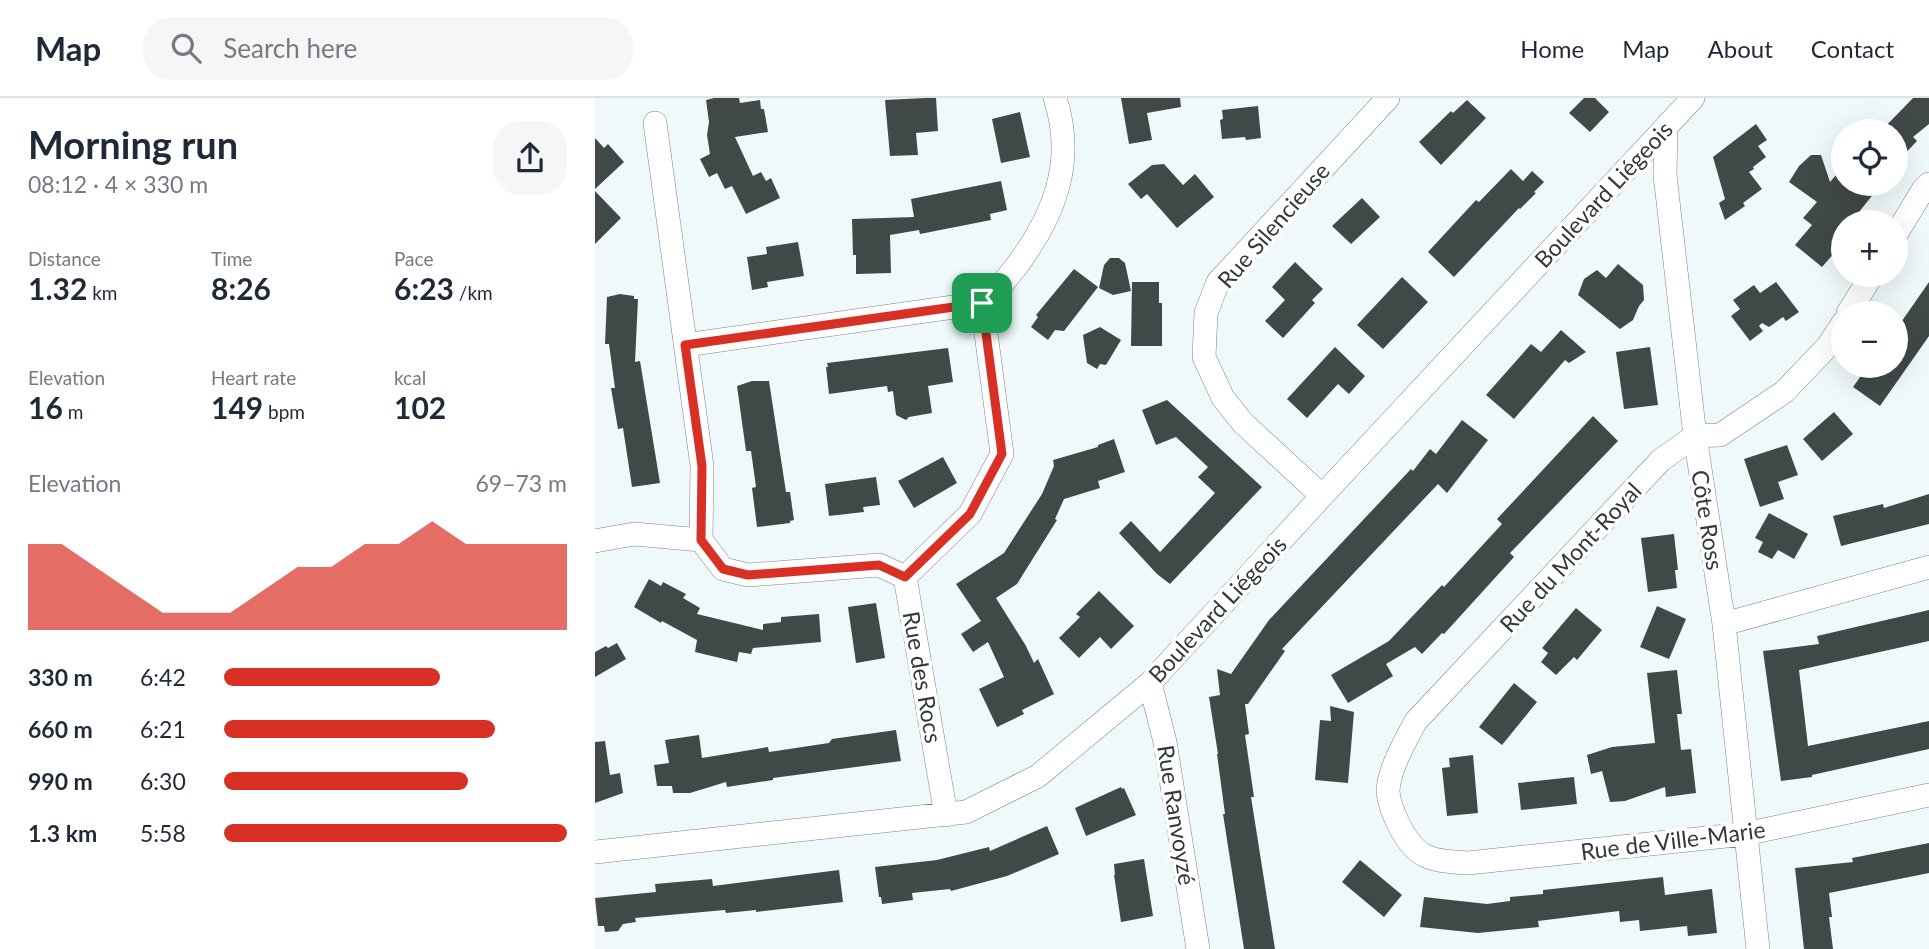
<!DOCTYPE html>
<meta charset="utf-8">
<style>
body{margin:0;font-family:Lato,sans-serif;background:#f6f6f7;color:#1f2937;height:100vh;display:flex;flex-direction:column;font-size:26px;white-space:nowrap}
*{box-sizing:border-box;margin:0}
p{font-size:23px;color:#747a83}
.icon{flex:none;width:38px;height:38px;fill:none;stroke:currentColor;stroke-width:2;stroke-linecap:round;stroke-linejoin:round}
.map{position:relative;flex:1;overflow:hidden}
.drawer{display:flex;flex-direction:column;background:#fff;width:595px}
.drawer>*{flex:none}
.buttons{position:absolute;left:1236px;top:21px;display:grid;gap:14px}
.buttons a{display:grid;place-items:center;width:77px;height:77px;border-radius:50%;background:#fff;box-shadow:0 7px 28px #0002;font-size:35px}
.pin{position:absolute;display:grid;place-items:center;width:60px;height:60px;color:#fff;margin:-30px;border-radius:14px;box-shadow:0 4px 10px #0006}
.round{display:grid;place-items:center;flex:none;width:74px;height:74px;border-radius:28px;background:#f6f6f7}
.overview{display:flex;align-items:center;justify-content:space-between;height:119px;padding:0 28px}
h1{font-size:38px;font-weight:700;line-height:52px}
.stats{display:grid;grid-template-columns:repeat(3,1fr);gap:10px;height:119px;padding:7px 28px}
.stats div{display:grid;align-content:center}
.stats b{font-size:30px;font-weight:700}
.stats small{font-size:19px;font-weight:400}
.stats p{font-size:19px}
.chart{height:196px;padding:14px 28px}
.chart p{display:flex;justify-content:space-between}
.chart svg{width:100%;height:126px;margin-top:7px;fill:#d93025;opacity:.7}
ul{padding:0 28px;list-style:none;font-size:23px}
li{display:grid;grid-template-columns:112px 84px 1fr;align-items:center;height:52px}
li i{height:18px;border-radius:9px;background:#d93025}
header{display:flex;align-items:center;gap:42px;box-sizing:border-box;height:98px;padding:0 35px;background:#fff;border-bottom:2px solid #e0e1e3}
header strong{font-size:33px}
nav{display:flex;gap:38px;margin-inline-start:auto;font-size:24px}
.search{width:490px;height:63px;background:#f6f6f7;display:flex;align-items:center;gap:18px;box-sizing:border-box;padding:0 24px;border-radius:28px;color:#747a83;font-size:26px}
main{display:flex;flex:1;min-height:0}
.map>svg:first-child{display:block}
.building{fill:#414948}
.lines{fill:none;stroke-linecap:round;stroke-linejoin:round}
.street-casing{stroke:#7b8486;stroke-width:24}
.street{stroke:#fff;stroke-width:23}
.route-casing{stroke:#fff;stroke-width:14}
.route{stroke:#d93025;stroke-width:9}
.labels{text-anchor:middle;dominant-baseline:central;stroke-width:7;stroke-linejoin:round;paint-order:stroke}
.street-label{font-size:23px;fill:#343839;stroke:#fff}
</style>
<header>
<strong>Map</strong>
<div class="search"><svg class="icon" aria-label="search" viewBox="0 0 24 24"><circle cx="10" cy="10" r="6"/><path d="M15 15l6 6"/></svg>Search here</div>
<nav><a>Home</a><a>Map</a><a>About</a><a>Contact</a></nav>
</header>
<main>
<section class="drawer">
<div class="overview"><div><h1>Morning run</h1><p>08:12 · 4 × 330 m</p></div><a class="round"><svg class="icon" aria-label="share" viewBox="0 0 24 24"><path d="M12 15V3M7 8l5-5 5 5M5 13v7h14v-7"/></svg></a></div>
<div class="stats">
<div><p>Distance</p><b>1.32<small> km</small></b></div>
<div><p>Time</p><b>8:26</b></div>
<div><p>Pace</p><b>6:23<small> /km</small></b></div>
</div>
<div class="stats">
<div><p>Elevation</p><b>16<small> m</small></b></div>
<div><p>Heart rate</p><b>149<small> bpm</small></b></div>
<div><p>kcal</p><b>102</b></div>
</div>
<div class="chart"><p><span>Elevation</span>69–73 m</p>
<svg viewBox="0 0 160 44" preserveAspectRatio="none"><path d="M0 44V14L10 14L20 22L30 30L40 38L50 38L60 38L70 30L80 22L90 22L100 14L110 14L120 6L130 14L140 14L150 14L160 14V44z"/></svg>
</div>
<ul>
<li><b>330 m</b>6:42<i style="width:63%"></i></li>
<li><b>660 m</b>6:21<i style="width:79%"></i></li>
<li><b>990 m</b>6:30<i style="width:71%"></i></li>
<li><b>1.3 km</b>5:58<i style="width:100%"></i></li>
</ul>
</section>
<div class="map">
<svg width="1334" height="851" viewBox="0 0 1334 851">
<rect width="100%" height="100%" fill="#eff9fb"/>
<!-- building -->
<path class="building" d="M 119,0 L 144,0 L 145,5 L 165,2 L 166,11 L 169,11 L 173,34 L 140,39 L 158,78 L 166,74 L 171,83 L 176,80 L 185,100 L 151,116 L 137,88 L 130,91 L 122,75 L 114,79 L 105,61 L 115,56 L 112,37 L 114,24 L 111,2 Z
M 330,0 L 341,0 L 343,33 L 321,35 L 323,57 L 295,58 L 290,2 Z
M 526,0 L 585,0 L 586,9 L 552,15 L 557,42 L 534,46 Z
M 989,0 L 1000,0 L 1014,14 L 995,34 L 974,15 Z
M 1318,0 L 1334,0 L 1334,26 L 1318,39 L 1322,43 L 1300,66 L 1300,33 L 1286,33 Z
M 872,2 L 891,20 L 846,67 L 824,44 L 856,13 L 858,15 Z
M 663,8 L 666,40 L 651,42 L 650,39 L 627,41 L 625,22 L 628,21 L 627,12 Z
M 425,14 L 435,59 L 406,65 L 397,21 Z
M 1161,26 L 1172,42 L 1163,48 L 1171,59 L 1158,69 L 1159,71 L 1154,74 L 1167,91 L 1148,105 L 1150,108 L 1130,122 L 1124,105 L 1130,101 L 1118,59 Z
M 0,40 L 9,50 L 13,46 L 29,64 L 0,91 Z
M 1216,57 L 1226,57 L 1235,84 L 1248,69 L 1248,86 L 1270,86 L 1280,94 L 1256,124 L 1248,124 L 1248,145 L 1227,169 L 1200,147 L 1217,127 L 1208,120 L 1222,104 L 1194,84 L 1204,68 Z
M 569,66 L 588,87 L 600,76 L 619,99 L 582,130 L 552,96 L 546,101 L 533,86 L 557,67 Z
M 916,71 L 928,83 L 937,73 L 949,84 L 939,94 L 941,95 L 925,111 L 924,110 L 859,179 L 833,154 L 881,102 L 884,104 Z
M 406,83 L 412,112 L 395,116 L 396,122 L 325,136 L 324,132 L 295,137 L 296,175 L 261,176 L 261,157 L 258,157 L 257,121 L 319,119 L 316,101 Z
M 0,93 L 26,120 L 0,146 Z
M 767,100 L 785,119 L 756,146 L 737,128 Z
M 203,144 L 209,178 L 172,184 L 173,189 L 157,192 L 152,159 L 172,156 L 171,149 Z
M 515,160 L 524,160 L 530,165 L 536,193 L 518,197 L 504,190 L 509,167 Z
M 700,164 L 728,191 L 717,202 L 720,205 L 688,240 L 670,223 L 690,202 L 677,189 Z
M 1023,166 L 1048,187 L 1049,202 L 1044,208 L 1038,222 L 1025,231 L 983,197 L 989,181 L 1002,172 L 1011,180 Z
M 479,171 L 503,189 L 469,233 L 460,232 L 453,242 L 436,229 L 443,219 L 441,217 Z
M 807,179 L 833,204 L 788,251 L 762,227 Z
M 537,184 L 564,184 L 564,205 L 567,205 L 567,248 L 536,248 Z
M 1181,184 L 1204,214 L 1191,223 L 1188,219 L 1174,229 L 1167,225 L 1164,228 L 1168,233 L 1155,243 L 1136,218 L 1145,211 L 1138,202 L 1159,187 L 1165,195 Z
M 1334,184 L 1334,238 L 1285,308 L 1258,289 L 1273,268 L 1300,268 L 1300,233 Z
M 25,196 L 39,198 L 39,201 L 43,201 L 40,264 L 45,263 L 65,385 L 37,389 L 28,330 L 23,331 L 16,290 L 20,290 L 14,246 L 10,246 L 12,199 Z
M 505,229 L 526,242 L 511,267 L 505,266 L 502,271 L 492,265 L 488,237 Z
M 966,232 L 991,254 L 974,265 L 970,262 L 919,321 L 891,297 L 936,246 L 946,254 Z
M 740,249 L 770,278 L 754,296 L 743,286 L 712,320 L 692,301 Z
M 1055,249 L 1063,307 L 1029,311 L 1021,254 Z
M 353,250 L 358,284 L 333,288 L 337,315 L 314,319 L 311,322 L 301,317 L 298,293 L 293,294 L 292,288 L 234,296 L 231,269 L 233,269 L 232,265 Z
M 157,283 L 174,283 L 191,394 L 195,394 L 199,422 L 195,423 L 195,425 L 162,429 L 157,390 L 161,389 L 156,353 L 151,353 L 142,288 Z
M 572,302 L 667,389 L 575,486 L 562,476 L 524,435 L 536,423 L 565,454 L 620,395 L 603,379 L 613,369 L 581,339 L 561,347 L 547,312 Z
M 1239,314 L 1258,336 L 1227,363 L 1208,341 Z
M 998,318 L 1023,343 L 915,455 L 919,459 L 849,536 L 847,535 L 827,556 L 820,549 L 791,566 L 798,578 L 753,605 L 736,577 L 794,543 L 847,487 L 849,489 L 907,426 L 902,421 Z
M 867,322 L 893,342 L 852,395 L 843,386 L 687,551 L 690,553 L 653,606 L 650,606 L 654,636 L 650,637 L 659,699 L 656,699 L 680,851 L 649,851 L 628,716 L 630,716 L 622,656 L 623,656 L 614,599 L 625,597 L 622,571 L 636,576 L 674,522 L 816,371 L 818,373 L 835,351 L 841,356 Z
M 519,341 L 530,374 L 503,383 L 505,390 L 469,401 L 460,421 L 462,422 L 422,486 L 401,500 L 431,548 L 439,565 L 443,561 L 459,596 L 427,612 L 429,616 L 402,629 L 384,591 L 409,579 L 393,544 L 378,554 L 366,536 L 386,523 L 361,486 L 409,455 L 447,396 L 459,368 L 458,362 L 503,349 L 503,347 Z
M 1192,347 L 1203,377 L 1183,384 L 1189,401 L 1165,409 L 1149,361 Z
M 348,359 L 362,385 L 319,410 L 303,383 Z
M 281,379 L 285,407 L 268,409 L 269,414 L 234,418 L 230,386 Z
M 1334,396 L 1334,426 L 1246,448 L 1238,418 L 1288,406 L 1289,410 Z
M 1174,415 L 1213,436 L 1199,461 L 1183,452 L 1177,461 L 1163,454 L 1168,444 L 1160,440 Z
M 1079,436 L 1083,472 L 1080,472 L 1082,490 L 1053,494 L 1046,440 Z
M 54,481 L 66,488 L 68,484 L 91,496 L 88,500 L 105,510 L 102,516 L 168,532 L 168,526 L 186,524 L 186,519 L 224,516 L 226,544 L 158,550 L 156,556 L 144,554 L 142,564 L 100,554 L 102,542 L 67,523 L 66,525 L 39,509 Z
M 504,493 L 539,528 L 516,551 L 505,539 L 484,560 L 464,540 L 485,519 L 481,516 Z
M 281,505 L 290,560 L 261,565 L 253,509 Z
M 1062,508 L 1091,521 L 1074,561 L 1045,549 Z
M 981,510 L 1007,532 L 982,562 L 979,559 L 961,577 L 946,564 L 953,555 L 947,550 Z
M 1334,512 L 1334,543 L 1204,572 L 1213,648 L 1334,623 L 1334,651 L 1217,677 L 1217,679 L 1186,683 L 1168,553 L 1224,546 L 1222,538 Z
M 22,545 L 31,561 L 0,579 L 0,554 L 11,548 L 13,550 Z
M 1082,572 L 1087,616 L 1082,616 L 1086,652 L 1096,651 L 1101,695 L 1071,699 L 1070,689 L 1030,703 L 1015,704 L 1007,673 L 996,676 L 992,657 L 1017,649 L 1060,645 L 1052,575 Z
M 919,585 L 942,604 L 907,647 L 884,629 Z
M 735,608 L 759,614 L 753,685 L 720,682 L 725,622 L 736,623 Z
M 301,632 L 306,663 L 178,680 L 178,682 L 132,689 L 131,684 L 95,695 L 78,695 L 77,688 L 62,688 L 59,667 L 74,665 L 70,642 L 104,637 L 107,660 L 173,649 L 174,654 L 234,645 L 237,641 Z
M 10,643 L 15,677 L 25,675 L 28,695 L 0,705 L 0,644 Z
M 878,657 L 883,715 L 852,718 L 847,670 L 855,669 L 854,660 Z
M 979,679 L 982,706 L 926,712 L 923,685 Z
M 526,689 L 527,691 L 529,690 L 541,717 L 491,738 L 480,710 Z
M 452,728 L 464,756 L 412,778 L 356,793 L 355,791 L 317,795 L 318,802 L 287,806 L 286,799 L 284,799 L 280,769 L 342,762 L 394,749 L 395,753 Z
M 1334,745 L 1334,775 L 1234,795 L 1237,819 L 1234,819 L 1238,851 L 1209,851 L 1200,770 L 1258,764 L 1257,760 Z
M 549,761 L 558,818 L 526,824 L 519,777 L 520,777 L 519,766 Z
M 765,762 L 807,797 L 789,819 L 747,784 Z
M 244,772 L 248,804 L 161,814 L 161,812 L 131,815 L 130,812 L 40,820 L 41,824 L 28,826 L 23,833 L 10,834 L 9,828 L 3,828 L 0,800 L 61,794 L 60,786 L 117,781 L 118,788 Z
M 1068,779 L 1070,797 L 1117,791 L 1122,835 L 1093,838 L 1092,828 L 1045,833 L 1044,822 L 1025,824 L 1024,813 L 943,823 L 944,829 L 883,835 L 825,829 L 829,799 L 892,806 L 915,803 L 915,799 L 948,796 L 948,792 Z"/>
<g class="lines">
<defs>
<path id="street" d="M 60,25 L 107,368 L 106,442 L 128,471 L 153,477 L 284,467 L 310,479
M 1074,25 L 1071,29 L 1070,77 L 1100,338 L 1129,526 L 1163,851
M 1300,138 L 1328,92 L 1334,86
M 1253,215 L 1277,177
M 1248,225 L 1233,248 L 1189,294 L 1125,337 L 1100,338 L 1066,362 L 821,623 C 811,641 793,673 793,694 C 794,704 799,717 803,725 C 820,761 836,763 873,765 L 1150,736 L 1334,697
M 90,247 L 387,205 C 401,196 409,183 420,170 C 459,119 481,64 460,0
M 727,398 L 648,325 L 628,300 L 609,259 L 611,215 L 623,184 L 793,0
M 0,443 L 39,436 L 106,442
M 310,479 L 375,416 L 407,356 L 387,205
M 310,479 L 351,717
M 1129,526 L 1334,469
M 555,585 L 570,644 L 603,851
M 0,754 L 371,714 L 443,678 L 555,585 L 727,398 L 1098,0"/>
</defs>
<!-- street casing -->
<use href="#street" class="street-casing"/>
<!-- street -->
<use href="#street" class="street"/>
</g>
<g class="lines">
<defs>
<path id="route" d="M 387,205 L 407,356 L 375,416 L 310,479 L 284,467 L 153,477 L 128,471 L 106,442 L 107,368 L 90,247 Z"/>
</defs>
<!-- route casing -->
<use href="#route" class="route-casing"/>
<!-- route -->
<use href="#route" class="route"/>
</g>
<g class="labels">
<!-- street labels -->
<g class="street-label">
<text transform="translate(1008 96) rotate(-47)">Boulevard Liégeois</text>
<text transform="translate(678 127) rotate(-49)">Rue Silencieuse</text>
<text transform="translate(1113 422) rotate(81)">Côte Ross</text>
<text transform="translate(975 459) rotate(-47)">Rue du Mont-Royal</text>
<text transform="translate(622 511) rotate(-47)">Boulevard Liégeois</text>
<text transform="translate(328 579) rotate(80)">Rue des Rocs</text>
<text transform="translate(582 717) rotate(81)">Rue Ranvoyzé</text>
<text transform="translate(1078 742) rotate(-7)">Rue de Ville-Marie</text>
</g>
</g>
</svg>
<div class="buttons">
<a><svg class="icon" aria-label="locate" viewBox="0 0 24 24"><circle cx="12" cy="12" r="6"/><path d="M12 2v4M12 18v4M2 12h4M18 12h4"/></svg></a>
<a>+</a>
<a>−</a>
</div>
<div class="pin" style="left:387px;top:205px;background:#1e9e55"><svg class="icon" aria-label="arrive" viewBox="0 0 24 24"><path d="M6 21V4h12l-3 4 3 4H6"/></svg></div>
</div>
</main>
